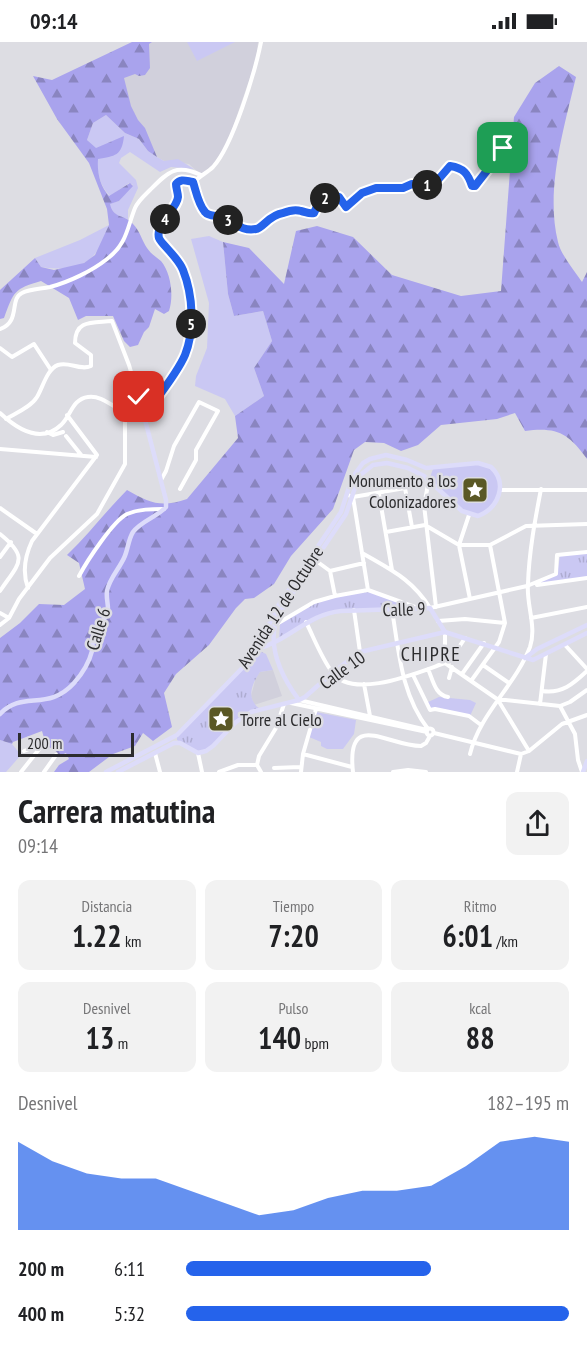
<!DOCTYPE html>
<html lang="es">
<meta charset="utf-8">
<style>
body{margin:0;font-family:"PT Sans Narrow",sans-serif;background:#f2f2f2;color:#202124;height:100vh;display:flex;flex-direction:column;font-size:22px;white-space:nowrap}
*{box-sizing:border-box;margin:0}
p{font-size:20px;color:#757577}
.icon{flex:none;width:33px;height:33px;fill:none;stroke:currentColor;stroke-width:2;stroke-linecap:round;stroke-linejoin:round}
.map{position:relative;height:730px;overflow:hidden}
.sheet{display:flex;flex-direction:column;background:#fff;flex:1}
.sheet>*{flex:none}
.scale{position:absolute;left:18px;bottom:15px;width:116px;box-sizing:border-box;padding-left:6px;border:3px solid #2c2c2e;border-top:0;font-size:16px;line-height:21px;white-space:nowrap;color:#2c2c2e;-webkit-text-stroke:4px #dddde3;paint-order:stroke}
.pin{position:absolute;display:grid;place-items:center;width:51px;height:51px;color:#fff;margin:-26px;border-radius:12px;box-shadow:0 3px 9px #0006}
.km{position:absolute;width:30px;height:30px;margin:-15px;border-radius:50%;background:#222;color:#fff;font-size:16px;line-height:30px;text-align:center}
.round{display:grid;place-items:center;flex:none;width:63px;height:63px;border-radius:12px;background:#f2f2f2}
.summary{display:flex;align-items:center;justify-content:space-between;height:102px;padding:0 18px}
h1{font-size:33px;font-weight:700;line-height:45px}
.figures{display:grid;grid-template-columns:repeat(3,1fr);gap:9px;height:102px;padding:6px 18px}
.figures div{display:grid;align-content:center;border-radius:12px;background:#f2f2f2;text-align:center}
.figures b{font-size:30px;font-weight:700}
.figures small{font-size:16px;font-weight:400}
.figures p{font-size:16px}
.chart{height:168px;padding:12px 18px}
.chart p{display:flex;justify-content:space-between}
.chart svg{width:100%;height:108px;margin-top:6px;fill:#2563eb;opacity:.7}
ul{padding:0 18px;list-style:none;font-size:20px}
li{display:grid;grid-template-columns:96px 72px 1fr;align-items:center;height:45px}
li i{height:15px;border-radius:8px;background:#2563eb}
.status{display:flex;justify-content:space-between;align-items:center;height:42px;padding:0 30px;background:#fff;direction:ltr}
.status svg{height:16px;fill:currentColor}
.map>svg:first-child{display:block}
.built{fill:#d1d0dc}
.grass{fill:#cac8f3}
.forest{fill:url(#forest-firs)}
.park{fill:url(#park-tufts)}
.lines{fill:none;stroke-linecap:round;stroke-linejoin:round}
.minor{stroke:#fff;stroke-width:4}
.major{stroke:#dddcfa;stroke-width:4.5}
.route-casing{stroke:#fff;stroke-width:12}
.route{stroke:#2563eb;stroke-width:8}
.labels{text-anchor:middle;dominant-baseline:central;stroke-width:5;stroke-linejoin:round;paint-order:stroke}
.poi-label{font-size:18px;fill:#2c2c2e;stroke:#dddde3;text-anchor:end}
.street-label{font-size:18px;fill:#2c2c2e;stroke:#dddde3}
.neighbourhood-label{font-size:20px;letter-spacing:1.5px;fill:#2c2c2e;stroke:#dddde3}
</style>
<div class="status"><b>09:14</b><svg viewBox="0 0 49 12"><path d="M0 12V9h3v3zM5 12V6h3v6zM10 12V3h3v9zM15 12V0h3v12zM26 1h20v11H26zM47 4h2v5h-2z"/></svg></div>
<div class="map">
<svg width="587" height="730" viewBox="0 0 587 730">
<defs>
<pattern id="forest-firs" width="22" height="20" patternUnits="userSpaceOnUse" patternTransform="scale(1.5)"><rect width="22" height="20" fill="#a9a3ed"/><path d="M5 1l3.5 6h-7zM16 11l3.5 6h-7z" fill="#8a85c0"/></pattern>
<pattern id="park-tufts" width="24" height="20" patternUnits="userSpaceOnUse" patternTransform="scale(1.5)"><rect width="24" height="20" fill="#cac8f3"/><path d="M3 7l-1-3M5 7V3M7 7l1-3M15 17l-1-3M17 17v-4M19 17l1-3" fill="none" stroke="#aeacd1"/></pattern>
</defs>
<rect width="100%" height="100%" fill="#dddde3"/>
<!-- built -->
<path class="built" d="M 132,0 L 258,0 L 256,18 L 225,108 L 212,126 L 201,133 L 189,122 L 164,119 L 157,115 L 136,80 L 118,26 Z
M 273,628 L 282,654 L 254,663 L 251,654 L 256,635 L 260,630 Z"/>
<!-- grass -->
<path class="grass" d="M 187,0 L 235,0 L 197,19 Z
M 106,73 L 125,91 L 139,97 L 148,109 L 157,115 L 164,119 L 178,117 L 194,127 L 171,125 L 160,130 L 130,110 L 121,116 L 119,121 L 136,138 L 138,146 L 128,168 L 128,177 C 118,174 112,172 109,162 L 119,159 L 133,143 L 129,141 L 110,154 C 100,144 97,131 97,117 L 117,98 L 95,107 L 87,98 L 93,81 Z
M 109,183 C 105,192 101,205 94,213 C 83,227 57,228 41,225 L 35,216 L 80,198 Z
M 209,194 L 223,200 L 228,252 L 234,274 L 263,269 L 272,299 L 254,326 L 264,354 L 235,374 L 225,357 L 195,344 L 196,334 L 207,306 L 209,261 L 191,197 Z
M 473,421 L 486,423 L 497,432 L 499,455 L 483,472 L 469,473 L 429,438 L 433,427 Z
M 439,655 L 470,658 L 476,661 L 470,674 L 432,667 L 426,661 Z
M 316,670 L 356,678 L 354,692 L 343,707 L 327,707 L 321,704 L 321,700 L 309,695 Z
M 0,698 L 12,702 L 21,713 L 6,730 L 0,730 Z"/>
<!-- forest -->
<path class="forest" d="M 132,0 L 152,0 L 149,2 L 150,26 L 145,33 L 139,34 L 135,32 L 124,36 L 131,64 L 138,78 L 145,86 L 157,115 L 148,109 L 139,97 L 125,91 L 106,73 L 93,81 L 87,98 L 96,106 L 124,94 C 122,114 115,114 98,117 C 97,131 100,144 109,154 L 130,141 L 133,144 L 119,159 L 110,162 C 113,177 125,172 133,182 C 140,189 142,199 147,206 C 151,212 156,215 161,219 C 171,231 174,254 169,269 L 164,272 L 155,267 L 149,285 L 144,290 L 138,303 L 130,305 L 124,299 L 113,274 L 86,274 L 78,278 L 69,256 L 41,239 C 14,247 14,249 4,276 L 0,277 L 0,248 L 35,216 L 41,225 L 54,228 L 84,221 L 95,213 L 109,183 L 107,167 L 89,121 L 57,77 L 33,34 L 52,38 Z
M 559,24 L 576,35 C 564,86 545,148 558,200 C 561,213 574,228 582,240 L 587,230 L 587,417 C 568,391 557,385 525,389 L 515,371 L 497,377 L 441,383 L 418,403 L 401,409 L 384,401 L 365,400 L 354,408 L 333,467 L 291,514 L 274,542 L 254,556 L 245,557 L 236,566 L 209,603 L 176,632 L 164,651 L 172,685 L 153,699 L 143,691 L 135,704 L 113,712 L 89,730 L 54,730 L 59,723 L 69,717 L 66,711 L 59,714 L 57,710 L 46,703 L 42,689 L 13,700 L 12,702 L 0,698 L 0,596 L 20,581 L 39,562 L 64,563 L 85,547 L 79,521 L 67,513 C 89,492 106,469 127,448 C 150,461 161,466 187,457 L 238,396 L 235,374 L 264,354 L 254,326 L 272,299 L 263,269 L 234,274 L 228,252 L 223,200 L 249,206 L 284,242 L 296,189 L 317,184 L 353,195 L 392,233 L 461,254 L 501,249 L 514,75 L 535,41 Z"/>
<!-- park -->
<path class="park" d="M 587,510 L 587,536 L 527,544 L 557,532 L 560,514 Z
M 368,548 L 419,567 L 332,570 L 279,598 L 280,582 L 314,560 Z
M 260,609 L 266,612 L 273,628 L 260,630 C 251,643 246,657 260,667 L 226,687 L 226,691 L 213,704 L 198,711 L 177,698 L 177,693 Z"/>
<g class="lines">
<!-- minor -->
<path class="minor" d="M 193,139 L 199,159 L 205,170 L 210,173 L 220,174 L 243,187 L 254,188 L 260,186 L 265,179 L 278,171 L 299,168 L 314,171 L 319,160 L 333,153 L 339,155 L 346,165 L 362,151 L 376,146 L 403,146 L 412,142 L 431,143 L 437,139 L 450,124 C 464,126 467,132 472,144 L 475,144 L 502,113 L 503,106 L 501,95
M 0,287 C 21,280 9,257 22,251 C 30,247 41,247 50,245 C 69,240 92,229 107,217 C 127,202 127,186 135,166 C 138,159 145,153 150,148 C 168,130 176,121 201,133
M 0,306 L 12,315 L 34,302 L 51,328
M 0,371 C 16,386 40,403 61,383 C 71,374 72,357 88,355 C 103,353 113,366 126,370 C 132,372 138,373 144,374
M 144,374 C 157,356 177,334 185,313 C 195,288 193,253 183,228 C 178,215 161,203 159,196 C 155,180 177,168 178,155 C 178,151 176,146 176,142 L 185,137 L 195,139 C 200,134 208,130 213,125 C 233,103 255,30 261,0
M 6,377 C 16,371 31,365 37,355 C 43,345 47,327 58,323 C 69,319 80,329 91,324 L 91,313 L 75,301 C 75,277 93,281 112,279 L 129,323 L 144,374
M 47,390 L 53,393 L 63,390
M 66,394 L 82,414
M 0,407 L 96,415
M 161,438 L 166,429 L 174,404 L 199,360 L 218,369 L 196,408 L 196,418 L 180,447
M 429,438 L 424,463 L 436,565
M 500,448 L 587,448
M 379,452 L 392,528
M 348,453 L 353,455 L 405,446 L 412,485
M 353,455 L 368,548
M 0,466 L 37,492
M 469,473 L 459,503 L 470,557
M 386,490 L 425,483 L 459,503 L 490,503 L 526,484 L 587,482
M 0,492 C 30,516 19,521 0,549
M 362,511 C 391,528 412,537 430,566 L 527,544 L 556,532 L 557,513 L 587,510
M 0,515 L 11,500
M 315,518 L 330,529 L 335,554
M 330,529 L 364,521
M 79,534 C 87,519 113,479 127,472 C 139,467 152,467 164,467
M 537,543 L 587,536
M 28,546 C 22,530 25,514 32,499 L 97,413 L 67,373
M 354,568 L 360,610
M 392,568 C 399,610 401,652 428,687
M 0,571 L 9,576
M 531,576 L 587,565
M 438,579 L 465,577 L 505,581
M 306,580 C 314,596 321,615 332,630 C 352,659 419,630 445,621 L 497,657 L 560,664 L 570,660 L 587,648
M 0,583 L 9,576 L 19,557 L 50,516 L 97,472 L 125,422 L 125,370
M 275,583 L 314,560 L 335,554 L 368,548 L 415,565
M 565,603 L 587,627
M 445,621 L 445,590
M 448,622 L 465,596
M 483,623 L 509,641
M 428,627 C 433,638 435,653 448,655
M 462,632 L 484,601
M 413,633 L 430,668 L 435,667 L 469,674 L 481,683
M 449,636 L 452,625
M 471,639 L 499,600 L 505,581 L 490,503
M 364,642 L 370,674
M 542,649 C 562,652 573,642 587,629
M 299,658 L 427,688
M 498,658 L 529,709
M 291,661 L 427,690
M 540,662 L 546,612
M 560,664 L 575,692 L 578,718 L 582,730
M426.5 690a3.5 3.5 0 1 1 7 0a3.5 3.5 0 1 1-7 0Z
M 434,691 L 521,712 L 529,709 L 562,682 L 587,673
M 24,709 L 37,704 L 40,706
M 155,711 L 160,730
M 198,711 L 202,730
M 303,712 L 352,725
M 470,712 C 480,671 515,644 530,605 C 537,585 526,562 528,542 C 529,510 535,478 541,447
M 274,726 L 300,725
M 21,730 L 40,706
M 44,730 L 56,713
M 219,730 L 238,723 L 257,723
M 261,730 L 257,723 L 259,714 L 276,686 L 284,662
M 301,730 L 303,712 L 316,667
M 353,730 C 346,667 387,704 421,704 L 426,701 L 430,694
M 393,730 L 408,728 L 426,730
M 517,730 L 521,712"/>
<!-- major -->
<path class="major" d="M 257,607 C 288,599 308,572 341,569 L 430,566 L 445,590
M 525,616 L 537,607 L 587,583
M 0,672 C 22,648 48,670 74,641 C 82,632 89,621 92,609 C 93,603 92,597 95,591 C 99,582 107,578 108,567 C 108,561 106,555 107,549 C 109,537 119,527 124,516 C 128,508 128,498 133,490 C 141,479 157,475 166,465 L 166,458 L 144,374
M 106,730 L 177,693 L 249,619 L 264,594 L 276,567 L 341,470 L 352,436 L 363,421 L 370,417 L 386,413 L 407,418 L 426,426 L 478,421 L 491,425 C 508,441 499,466 478,474 L 462,469 L 424,434 L 408,426 L 387,421 L 373,423 L 359,434 L 346,472 L 278,573 C 266,603 281,634 299,658
M 118,730 L 174,701 L 180,701 L 198,711 L 206,709 L 213,704 L 236,680 L 251,670 L 299,658 L 305,655 L 332,631 L 360,610 L 445,590 L 533,618 L 587,591
M 583,730 L 587,719"/>
</g>
<g class="lines">
<defs>
<path id="route" d="M 139,355 L 144,374 C 156,357 177,332 185,313 C 195,288 193,253 183,228 C 178,215 161,202 159,196 C 155,180 177,168 178,155 C 178,151 176,146 176,142 C 181,136 186,139 193,140 C 196,149 198,162 205,170 C 209,175 216,173 222,175 C 234,180 242,190 256,187 C 263,186 269,173 283,171 C 288,169 295,167 301,169 C 306,170 309,172 314,171 L 319,160 L 333,153 L 339,155 L 346,165 L 362,151 L 376,146 L 403,146 L 412,142 L 431,143 L 437,139 L 450,124 C 464,126 468,132 472,144 L 475,144 L 489,126 L 499,118 L 503,106"/>
</defs>
<!-- route casing -->
<use href="#route" class="route-casing"/>
<!-- route -->
<use href="#route" class="route"/>
</g>
<!-- icons -->
<defs>
<symbol id="sight-square" viewBox="-11 -11 22 22"><rect x="-9" y="-9" width="18" height="18" rx="4" fill="#5a5825" stroke="#dddde3"/><path d="M0-6L1.8-2.2L6-1.7L2.9 1.2L3.7 5.4L0 3.3L-3.7 5.4L-2.9 1.2L-6-1.7L-1.8-2.2Z" fill="#fff"/></symbol>
</defs>
<g fill-rule="evenodd">
<use href="#sight-square" x="460" y="433" width="30" height="30"/>
<use href="#sight-square" x="206" y="662" width="30" height="30"/>
</g>
<g class="labels">
<!-- poi labels -->
<g class="poi-label">
<text x="456" y="438">Monumento a los<tspan x="456" dy="21">Colonizadores</tspan></text>
<text x="240" y="677" text-anchor="start">Torre al Cielo</text>
</g>
<!-- street labels -->
<g class="street-label">
<text transform="translate(280 565) rotate(-57)">Avenida 12 de Octubre</text>
<text transform="translate(404 567) rotate(-2)">Calle 9</text>
<text transform="translate(98 587) rotate(-73)">Calle 6</text>
<text transform="translate(342 628) rotate(-36)">Calle 10</text>
</g>
<!-- neighbourhood labels -->
<g class="neighbourhood-label">
<text x="431" y="612">CHIPRE</text>
</g>
</g>
</svg>
<div class="scale">200 m</div>
<div class="pin" style="left:503px;top:106px;background:#1e9e55"><svg class="icon" aria-label="arrive" viewBox="0 0 24 24"><path d="M6 21V4h12l-3 4 3 4H6"/></svg></div>
<div class="pin" style="left:139px;top:355px;background:#d93025"><svg class="icon" aria-label="check" viewBox="0 0 24 24"><path d="M5 12l5 5 9-10"/></svg></div>
<b class="km" style="left:427px;top:143px">1</b>
<b class="km" style="left:325px;top:156px">2</b>
<b class="km" style="left:228px;top:178px">3</b>
<b class="km" style="left:165px;top:177px">4</b>
<b class="km" style="left:191px;top:282px">5</b>
</div>
<section class="sheet">
<div class="summary"><div><h1>Carrera matutina</h1><p>09:14</p></div><a class="round"><svg class="icon" aria-label="share" viewBox="0 0 24 24"><path d="M12 15V3M7 8l5-5 5 5M5 13v7h14v-7"/></svg></a></div>
<div class="figures">
<div><p>Distancia</p><b>1.22<small> km</small></b></div>
<div><p>Tiempo</p><b>7:20</b></div>
<div><p>Ritmo</p><b>6:01<small> /km</small></b></div>
</div>
<div class="figures">
<div><p>Desnivel</p><b>13<small> m</small></b></div>
<div><p>Pulso</p><b>140<small> bpm</small></b></div>
<div><p>kcal</p><b>88</b></div>
</div>
<div class="chart"><p><span>Desnivel</span>182–195 m</p>
<svg viewBox="0 0 160 44" preserveAspectRatio="none"><path d="M0 44V8L10 16L20 21L30 23L40 23L50 28L60 33L70 38L80 36L90 31L100 28L110 28L120 26L130 18L140 8L150 6L160 8V44z"/></svg>
</div>
<ul>
<li><b>200 m</b>6:11<i style="width:64%"></i></li>
<li><b>400 m</b>5:32<i style="width:100%"></i></li>
</ul>
</section>
